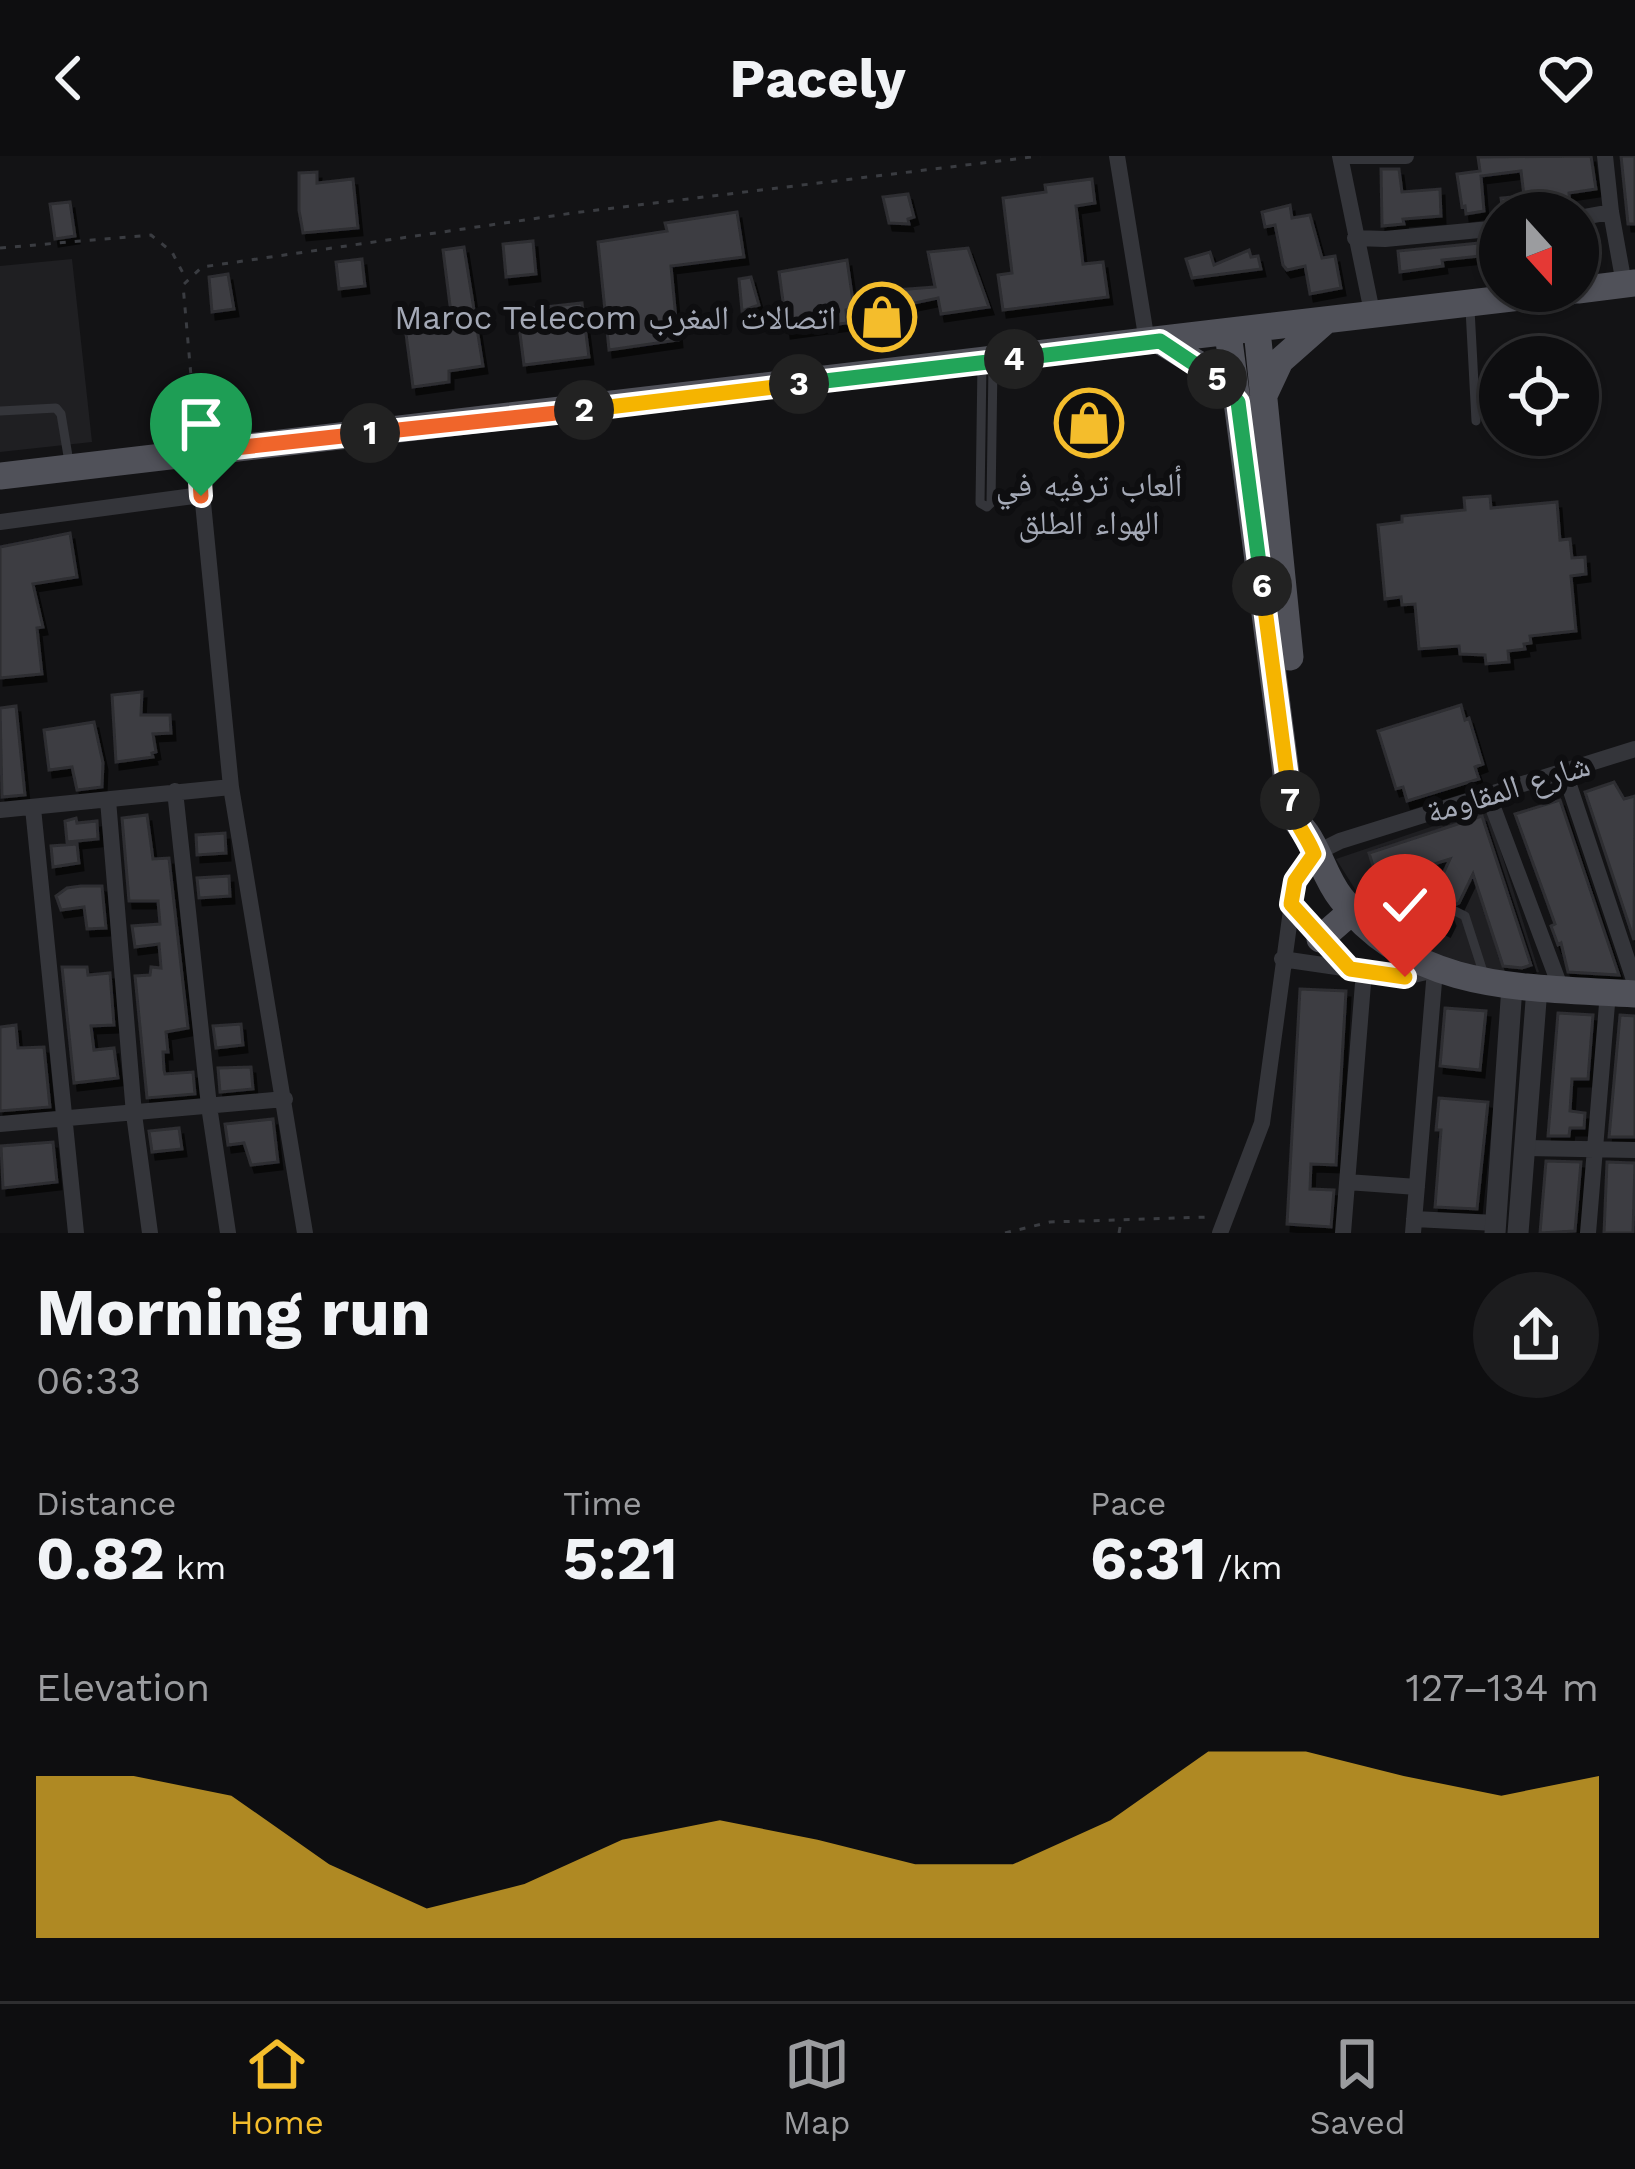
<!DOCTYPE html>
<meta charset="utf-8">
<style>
body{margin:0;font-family:"Work Sans","Noto Naskh Arabic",sans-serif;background:#1c1c1e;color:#f1f3f6;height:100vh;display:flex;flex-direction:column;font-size:45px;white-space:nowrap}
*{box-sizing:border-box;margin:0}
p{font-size:39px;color:#9b9c9f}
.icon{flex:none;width:66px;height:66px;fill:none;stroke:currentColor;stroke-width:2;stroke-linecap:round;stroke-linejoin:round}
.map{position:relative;height:1077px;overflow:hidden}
.side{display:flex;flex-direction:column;background:#0e0e10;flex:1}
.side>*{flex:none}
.needle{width:78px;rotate:159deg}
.controls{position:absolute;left:1479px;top:36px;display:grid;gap:24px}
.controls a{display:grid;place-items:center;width:120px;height:120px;border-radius:50%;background:#0e0e10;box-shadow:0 3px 9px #0004,0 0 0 3px #2e2e30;font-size:60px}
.pin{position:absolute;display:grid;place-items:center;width:102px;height:102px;color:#fff;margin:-123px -51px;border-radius:50% 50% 50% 0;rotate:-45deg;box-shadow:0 0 12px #0007}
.pin .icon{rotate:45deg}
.km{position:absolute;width:60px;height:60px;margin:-30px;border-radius:50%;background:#222;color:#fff;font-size:33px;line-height:60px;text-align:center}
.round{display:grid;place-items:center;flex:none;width:126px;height:126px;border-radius:63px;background:#1c1c1e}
.summary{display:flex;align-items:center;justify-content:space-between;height:204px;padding:0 36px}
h1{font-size:66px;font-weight:700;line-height:90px}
.metrics{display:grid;grid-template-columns:repeat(3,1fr);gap:18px;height:204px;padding:12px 36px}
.metrics div{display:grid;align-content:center}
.metrics b{font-size:60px;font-weight:700}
.metrics small{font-size:33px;font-weight:400}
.metrics p{font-size:33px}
.chart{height:336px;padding:24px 36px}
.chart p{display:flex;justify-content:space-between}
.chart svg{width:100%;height:216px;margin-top:12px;fill:#f4bd2c;opacity:.7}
header{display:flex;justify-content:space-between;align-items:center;height:156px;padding:0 36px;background:#0e0e10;font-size:54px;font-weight:700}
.tab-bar{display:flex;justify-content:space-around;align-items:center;height:168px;border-top:3px solid #2e2e30;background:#0e0e10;font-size:33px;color:#9b9c9f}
.tab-bar a{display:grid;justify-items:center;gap:6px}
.tab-bar .on{color:#f4bd2c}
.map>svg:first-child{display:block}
.built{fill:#1f1f22}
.building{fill:#3d3e42;stroke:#2d2d31;stroke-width:3;filter:url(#shadow)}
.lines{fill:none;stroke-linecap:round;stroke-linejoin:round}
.path{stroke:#3a3c41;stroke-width:3;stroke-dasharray:6 9;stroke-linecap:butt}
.service{stroke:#34353a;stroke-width:9}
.minor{stroke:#34353a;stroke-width:16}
.tertiary{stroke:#34353a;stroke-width:21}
.primary{stroke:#505159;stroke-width:27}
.split-1-casing{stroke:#fff;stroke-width:24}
.split-2-casing{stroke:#fff;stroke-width:24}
.split-3-casing{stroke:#fff;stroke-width:24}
.split-4-casing{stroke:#fff;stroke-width:24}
.split-5-casing{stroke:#fff;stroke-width:24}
.split-6-casing{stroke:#fff;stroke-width:24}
.split-7-casing{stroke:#fff;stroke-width:24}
.split-8-casing{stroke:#fff;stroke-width:24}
.split-1{stroke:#f0652b;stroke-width:15}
.split-2{stroke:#f0652b;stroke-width:15}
.split-3{stroke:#f5b400;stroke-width:15}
.split-4{stroke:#22a559;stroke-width:15}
.split-5{stroke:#22a559;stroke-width:15}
.split-6{stroke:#22a559;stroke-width:15}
.split-7{stroke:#f5b400;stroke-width:15}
.split-8{stroke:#f5b400;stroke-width:15}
.labels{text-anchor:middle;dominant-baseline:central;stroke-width:12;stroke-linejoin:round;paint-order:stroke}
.poi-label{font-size:33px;fill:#a4a9b6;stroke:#0e0e10;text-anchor:end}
.street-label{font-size:33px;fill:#a4a9b6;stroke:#0e0e10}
</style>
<header><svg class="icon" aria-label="back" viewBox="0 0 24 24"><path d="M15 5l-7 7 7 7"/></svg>Pacely<svg class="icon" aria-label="heart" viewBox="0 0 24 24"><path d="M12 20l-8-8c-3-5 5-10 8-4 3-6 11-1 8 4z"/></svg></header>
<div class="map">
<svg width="1635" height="1077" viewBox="0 0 1635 1077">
<defs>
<filter id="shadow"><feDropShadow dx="4" dy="7" stdDeviation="0" flood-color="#0009"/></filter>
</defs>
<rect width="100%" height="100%" fill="#131315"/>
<!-- built -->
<path class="built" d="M 72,103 L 92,286 L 0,296 L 0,110 Z
M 1487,652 L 1539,816 L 1504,823 L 1434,801 L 1365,749 L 1336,703 Z"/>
<!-- building -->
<path class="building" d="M 1591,0 L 1596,33 L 1569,37 L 1570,52 L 1503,57 L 1501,42 L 1524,40 L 1521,15 L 1481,20 L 1484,55 L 1466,58 L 1465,50 L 1462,51 L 1457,18 L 1480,15 L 1478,1 Z
M 1621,0 L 1635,0 L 1635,68 L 1628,68 Z
M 1381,13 L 1399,13 L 1402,36 L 1440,33 L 1441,60 L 1403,63 L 1404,68 L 1382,70 Z
M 317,16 L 317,27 L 353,23 L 358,72 L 303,77 L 299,54 L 299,17 Z
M 1092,23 L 1095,47 L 1076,50 L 1083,108 L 1103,106 L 1108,141 L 1003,154 L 998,119 L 1012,117 L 1003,42 L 1046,36 L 1045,29 Z
M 908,38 L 914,61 L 908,63 L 909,68 L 889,67 L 883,41 Z
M 70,46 L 75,80 L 55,83 L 50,48 Z
M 1290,49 L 1292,62 L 1310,59 L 1322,102 L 1335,100 L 1341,132 L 1310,138 L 1305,110 L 1287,114 L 1283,109 L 1275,69 L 1265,71 L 1262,56 Z
M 737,56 L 744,101 L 671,110 L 678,184 L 609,194 L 598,86 L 667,75 L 665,67 Z
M 533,85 L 536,118 L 506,121 L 503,88 Z
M 1500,85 L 1500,98 L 1442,104 L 1443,110 L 1400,116 L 1398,95 Z
M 464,91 L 483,210 L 449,215 L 449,226 L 413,231 L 406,178 L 453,173 L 443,94 Z
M 968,92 L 989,151 L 941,158 L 938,142 L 896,151 L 896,134 L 935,131 L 928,96 Z
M 1249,94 L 1251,101 L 1258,100 L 1261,113 L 1192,122 L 1186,103 L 1210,96 L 1214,109 Z
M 362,103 L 365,130 L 339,133 L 336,106 Z
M 847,104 L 854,152 L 846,154 L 847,167 L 787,175 L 779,116 Z
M 228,118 L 234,153 L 212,156 L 209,121 Z
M 751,121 L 759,149 L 742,155 L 739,123 Z
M 582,147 L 589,201 L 524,209 L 517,154 Z
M 1490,340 L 1491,352 L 1557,346 L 1560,384 L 1570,383 L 1572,402 L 1585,401 L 1586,418 L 1571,420 L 1576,475 L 1530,480 L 1531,487 L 1524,488 L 1525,493 L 1508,495 L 1509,506 L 1486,508 L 1485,499 L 1460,498 L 1459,490 L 1419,493 L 1415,448 L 1402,449 L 1401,441 L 1385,443 L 1378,369 L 1402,366 L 1402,360 L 1465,354 L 1464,342 Z
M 70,377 L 77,421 L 33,428 L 43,471 L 37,472 L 42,518 L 0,522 L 0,391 Z
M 142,536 L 141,559 L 170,559 L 171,577 L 153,578 L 156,596 L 152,597 L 153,601 L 116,606 L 112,539 Z
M 1461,549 L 1465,564 L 1469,562 L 1483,608 L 1475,611 L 1479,623 L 1407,645 L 1403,631 L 1396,633 L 1378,575 Z
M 16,550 L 25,639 L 2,641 L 0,552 Z
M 94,566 L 103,607 L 102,631 L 77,634 L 72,611 L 49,614 L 44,574 Z
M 1614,626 L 1624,643 L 1635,640 L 1634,784 L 1585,636 Z
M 1560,644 L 1619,819 L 1568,816 L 1561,787 L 1558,789 L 1551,770 L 1555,768 L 1515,658 Z
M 147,659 L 153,703 L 169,702 L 188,872 L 166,876 L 168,896 L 163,896 L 164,914 L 165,918 L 193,916 L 195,938 L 147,942 L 135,820 L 150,819 L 151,811 L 161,812 L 159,788 L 135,791 L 132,770 L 160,768 L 158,745 L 129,745 L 122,662 Z
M 1482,660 L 1531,809 L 1522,812 L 1503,810 L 1473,718 L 1459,747 L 1447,752 L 1451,763 L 1446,773 L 1422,762 L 1427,751 L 1439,748 L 1435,735 L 1450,703 L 1378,726 L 1369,697 Z
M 76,662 L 77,667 L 97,665 L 98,683 L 67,686 L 65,665 Z
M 225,677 L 226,697 L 197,699 L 196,679 Z
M 77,688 L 79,707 L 53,711 L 51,690 Z
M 229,720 L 230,740 L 199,742 L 197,722 Z
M 81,730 L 102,730 L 106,772 L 87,773 L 84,751 L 61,754 L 56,740 L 67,732 Z
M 62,811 L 87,811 L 88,819 L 110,817 L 114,869 L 91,870 L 94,894 L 114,892 L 118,922 L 74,927 Z
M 1300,833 L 1346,835 L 1336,1009 L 1311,1008 L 1310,1033 L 1334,1034 L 1331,1071 L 1287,1068 Z
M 1445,852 L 1486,855 L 1480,914 L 1440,910 Z
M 1558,857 L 1593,859 L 1588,923 L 1572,923 L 1570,955 L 1585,957 L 1584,972 L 1570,972 L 1569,980 L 1548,980 Z
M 1620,859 L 1635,860 L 1635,981 L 1609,981 Z
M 241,868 L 243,889 L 216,892 L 213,870 Z
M 16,869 L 18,892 L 44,891 L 50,951 L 0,955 L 0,871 Z
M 251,911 L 253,933 L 220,936 L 218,912 Z
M 1439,942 L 1488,946 L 1477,1053 L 1435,1051 L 1441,974 L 1436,974 Z
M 273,963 L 278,1006 L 251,1009 L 244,987 L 228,989 L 225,968 Z
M 179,972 L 182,993 L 152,996 L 149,975 Z
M 53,986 L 57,1026 L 3,1032 L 1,990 Z
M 1546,1005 L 1581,1006 L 1575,1075 L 1540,1077 Z
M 1607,1006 L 1635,1007 L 1633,1077 L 1604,1077 Z"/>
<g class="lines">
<!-- path -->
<path class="path" d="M 0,92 L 151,79 L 172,96 L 185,121
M 196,277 L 183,129 L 202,111 L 573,57 L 1040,0
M 1005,1077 L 1050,1066 L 1209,1061
M 1119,1077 L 1121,1066"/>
<!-- service -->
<path class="service" d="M 1470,153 L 1476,265
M 982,206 L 980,347 L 987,351 L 991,347 L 993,208
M 0,255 L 56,252 L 61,258 L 69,306
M 1357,754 L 1415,736 L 1431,743
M 1455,755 L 1465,760 L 1485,822"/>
<!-- minor -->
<path class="minor" d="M 1117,0 L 1147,186
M 1340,0 L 1373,161
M 1345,0 L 1406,0
M 1605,0 L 1611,56 L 1624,128
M 1578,62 L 1611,56
M 1355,82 L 1385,83 L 1500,72
M 198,296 L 231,631 L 305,1077
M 0,366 L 201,339
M 1564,614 L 1635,827
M 175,635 L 209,950 L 228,1077
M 1488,638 L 1561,833
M 108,644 L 134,958 L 150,1077
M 33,652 L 76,1077
M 0,654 L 231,631
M 1291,748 L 1349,813
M 1282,803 L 1405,821 L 1435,814 L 1413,1077
M 0,968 L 285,943
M 1526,992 L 1635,994
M 1347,1026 L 1417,1031
M 1414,1063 L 1496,1067
M 1220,1077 L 1262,967 L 1295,725 L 1314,698 L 1340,685 L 1635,593
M 1343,1077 L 1364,815
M 1588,1077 L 1608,836"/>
<!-- tertiary -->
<path class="tertiary" d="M 1495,1077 L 1512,830
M 1518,1077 L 1537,832"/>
<!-- primary -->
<path class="primary" d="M 1578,134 L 1635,127
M 1257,174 L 1290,501
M 1228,177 L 1291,655 C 1295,665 1300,669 1306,677 C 1320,697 1325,722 1341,742 C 1413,837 1527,831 1635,838
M 1160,185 L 1203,211 L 1238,246
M 1265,237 L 1280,205 L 1323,167
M 0,320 L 1571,135
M 1320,783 L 1351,756"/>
</g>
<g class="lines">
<defs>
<path id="split-1" d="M 201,340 L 198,296 L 370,277"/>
<path id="split-2" d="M 370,277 L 584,254"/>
<path id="split-3" d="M 584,254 L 799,228"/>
<path id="split-4" d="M 799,228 L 1014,203"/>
<path id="split-5" d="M 1014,203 L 1160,185 L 1217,223"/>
<path id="split-6" d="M 1217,223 L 1238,246 L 1262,430"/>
<path id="split-7" d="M 1262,430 L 1290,644"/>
<path id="split-8" d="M 1290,644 C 1292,665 1307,679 1314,698 L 1295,725 L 1291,748 L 1350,813 L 1405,821"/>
</defs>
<!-- split-1 casing -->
<use href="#split-1" class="split-1-casing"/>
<!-- split-2 casing -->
<use href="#split-2" class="split-2-casing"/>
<!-- split-3 casing -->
<use href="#split-3" class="split-3-casing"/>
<!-- split-4 casing -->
<use href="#split-4" class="split-4-casing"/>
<!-- split-5 casing -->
<use href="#split-5" class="split-5-casing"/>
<!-- split-6 casing -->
<use href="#split-6" class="split-6-casing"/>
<!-- split-7 casing -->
<use href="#split-7" class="split-7-casing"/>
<!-- split-8 casing -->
<use href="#split-8" class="split-8-casing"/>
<!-- split-1 -->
<use href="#split-1" class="split-1"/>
<!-- split-2 -->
<use href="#split-2" class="split-2"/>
<!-- split-3 -->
<use href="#split-3" class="split-3"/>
<!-- split-4 -->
<use href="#split-4" class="split-4"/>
<!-- split-5 -->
<use href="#split-5" class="split-5"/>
<!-- split-6 -->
<use href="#split-6" class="split-6"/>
<!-- split-7 -->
<use href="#split-7" class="split-7"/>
<!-- split-8 -->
<use href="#split-8" class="split-8"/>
</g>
<!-- icons -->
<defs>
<symbol id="shop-ring" viewBox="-11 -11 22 22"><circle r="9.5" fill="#0e0e10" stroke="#f4bd2c" stroke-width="1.5"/><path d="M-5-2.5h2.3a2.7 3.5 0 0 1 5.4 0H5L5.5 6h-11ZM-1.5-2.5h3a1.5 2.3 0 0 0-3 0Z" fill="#f4bd2c"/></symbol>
</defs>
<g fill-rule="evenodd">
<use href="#shop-ring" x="844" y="123" width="76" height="76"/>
<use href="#shop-ring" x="1051" y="229" width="76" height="76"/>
</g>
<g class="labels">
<!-- poi labels -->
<g class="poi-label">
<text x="836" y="161">Maroc Telecom اتصالات المغرب</text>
<text x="1089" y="328" text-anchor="middle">ألعاب ترفيه في<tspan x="1089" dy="38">الهواء الطلق</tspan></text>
</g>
<!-- street labels -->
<g class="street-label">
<text transform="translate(1508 632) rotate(-17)">شارع المقاومة</text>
</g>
</g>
</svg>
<div class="controls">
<a><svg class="needle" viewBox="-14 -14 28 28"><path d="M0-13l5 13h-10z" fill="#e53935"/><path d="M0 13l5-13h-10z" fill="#9b9c9f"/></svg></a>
<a><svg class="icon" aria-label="locate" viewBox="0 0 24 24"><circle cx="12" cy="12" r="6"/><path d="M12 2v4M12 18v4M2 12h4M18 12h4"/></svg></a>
</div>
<div class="pin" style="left:201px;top:340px;background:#1e9e55"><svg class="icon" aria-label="arrive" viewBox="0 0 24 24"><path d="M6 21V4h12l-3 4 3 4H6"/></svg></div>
<div class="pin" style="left:1405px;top:821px;background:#d93025"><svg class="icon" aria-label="check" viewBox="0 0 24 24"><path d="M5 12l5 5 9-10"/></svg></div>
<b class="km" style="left:370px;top:277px">1</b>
<b class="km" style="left:584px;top:254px">2</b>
<b class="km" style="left:799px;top:228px">3</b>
<b class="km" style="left:1014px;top:203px">4</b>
<b class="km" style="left:1217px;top:223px">5</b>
<b class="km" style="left:1262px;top:430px">6</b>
<b class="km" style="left:1290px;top:644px">7</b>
</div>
<section class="side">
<div class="summary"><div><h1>Morning run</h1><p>06:33</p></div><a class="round"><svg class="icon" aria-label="share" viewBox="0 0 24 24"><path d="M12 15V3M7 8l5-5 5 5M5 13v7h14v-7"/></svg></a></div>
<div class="metrics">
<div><p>Distance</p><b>0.82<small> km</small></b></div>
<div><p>Time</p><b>5:21</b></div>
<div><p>Pace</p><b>6:31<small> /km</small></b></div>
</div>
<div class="chart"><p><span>Elevation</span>127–134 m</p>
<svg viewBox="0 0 160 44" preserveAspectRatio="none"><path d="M0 44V11L10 11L20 15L30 29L40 38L50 33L60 24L70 20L80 24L90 29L100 29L110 20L120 6L130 6L140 11L150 15L160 11V44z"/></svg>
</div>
</section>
<nav class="tab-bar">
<a class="on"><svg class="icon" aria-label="home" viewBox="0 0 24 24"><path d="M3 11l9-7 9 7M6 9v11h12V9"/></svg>Home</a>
<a><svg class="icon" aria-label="map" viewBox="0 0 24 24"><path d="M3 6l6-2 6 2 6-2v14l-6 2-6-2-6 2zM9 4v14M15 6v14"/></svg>Map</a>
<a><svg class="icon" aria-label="saved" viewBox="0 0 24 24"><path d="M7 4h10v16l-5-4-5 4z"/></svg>Saved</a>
</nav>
